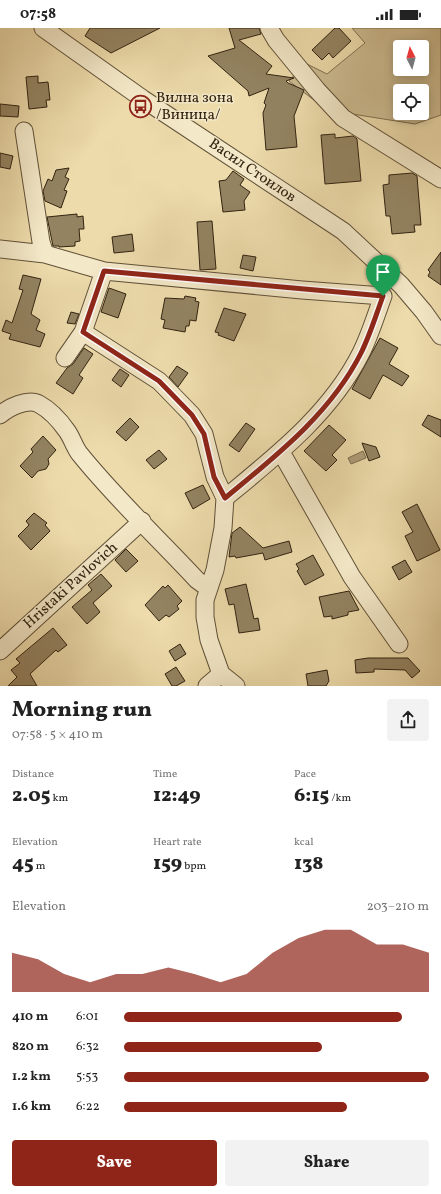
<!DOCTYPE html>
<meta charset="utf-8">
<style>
body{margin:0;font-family:Vollkorn,serif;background:#f2f2f2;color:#222;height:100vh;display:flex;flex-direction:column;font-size:15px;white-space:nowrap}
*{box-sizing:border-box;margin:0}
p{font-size:13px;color:#767676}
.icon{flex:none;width:22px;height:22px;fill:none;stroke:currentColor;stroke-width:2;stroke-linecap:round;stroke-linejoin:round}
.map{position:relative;height:658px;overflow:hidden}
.side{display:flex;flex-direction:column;background:#fff;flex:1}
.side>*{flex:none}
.needle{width:26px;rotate:354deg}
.buttons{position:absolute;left:393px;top:12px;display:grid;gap:8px}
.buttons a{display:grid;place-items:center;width:36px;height:36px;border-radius:4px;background:#fff;box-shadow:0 2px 10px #0003;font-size:20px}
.pin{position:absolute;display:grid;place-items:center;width:34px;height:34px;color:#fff;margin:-41px -17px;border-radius:50% 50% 50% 0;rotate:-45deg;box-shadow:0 0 4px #0007}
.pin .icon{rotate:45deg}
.round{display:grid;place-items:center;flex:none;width:42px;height:42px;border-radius:4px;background:#f2f2f2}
.headline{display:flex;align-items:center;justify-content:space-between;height:68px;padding:0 12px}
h1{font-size:22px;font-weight:800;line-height:30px}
.metrics{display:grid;grid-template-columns:repeat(3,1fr);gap:6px;height:68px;padding:4px 12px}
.metrics div{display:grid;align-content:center}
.metrics b{font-size:20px;font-weight:800}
.metrics small{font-size:11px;font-weight:400}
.metrics p{font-size:11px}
.chart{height:112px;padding:8px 12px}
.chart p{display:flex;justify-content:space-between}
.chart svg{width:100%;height:72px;margin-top:4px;fill:#8f2418;opacity:.7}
.action{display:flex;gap:8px;margin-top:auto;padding:8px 12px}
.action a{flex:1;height:46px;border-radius:4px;background:#8f2418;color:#fff;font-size:16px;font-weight:800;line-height:46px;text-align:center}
.action a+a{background:#f2f2f2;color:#222}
ul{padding:0 12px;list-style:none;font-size:13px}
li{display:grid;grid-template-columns:64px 48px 1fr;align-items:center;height:30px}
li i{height:10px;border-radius:5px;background:#8f2418}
.status{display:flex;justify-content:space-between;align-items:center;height:28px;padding:0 20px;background:#fff;direction:ltr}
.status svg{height:11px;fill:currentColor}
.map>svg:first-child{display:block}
.green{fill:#cdbc91;stroke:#807051;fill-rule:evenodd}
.water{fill:#ad9c77;stroke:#7c6c4e}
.building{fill:#938361;stroke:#322311}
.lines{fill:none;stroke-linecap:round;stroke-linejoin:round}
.minor-casing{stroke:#615138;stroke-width:19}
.minor{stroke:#f3e8c8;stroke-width:17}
.route-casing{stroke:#fff;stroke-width:8}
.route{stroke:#8f2418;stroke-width:5}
.labels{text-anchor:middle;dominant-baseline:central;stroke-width:3;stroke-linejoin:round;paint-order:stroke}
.poi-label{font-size:15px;fill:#322311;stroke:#f3e8c8;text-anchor:start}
.street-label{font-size:15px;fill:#322311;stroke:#f3e8c8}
</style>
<div class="status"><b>07:58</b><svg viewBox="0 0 49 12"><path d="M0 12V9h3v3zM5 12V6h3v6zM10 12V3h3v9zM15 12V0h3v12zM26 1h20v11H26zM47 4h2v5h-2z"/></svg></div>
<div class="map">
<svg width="441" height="658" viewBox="0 0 441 658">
<rect width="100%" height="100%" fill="#eddbab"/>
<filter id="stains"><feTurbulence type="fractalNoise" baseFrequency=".005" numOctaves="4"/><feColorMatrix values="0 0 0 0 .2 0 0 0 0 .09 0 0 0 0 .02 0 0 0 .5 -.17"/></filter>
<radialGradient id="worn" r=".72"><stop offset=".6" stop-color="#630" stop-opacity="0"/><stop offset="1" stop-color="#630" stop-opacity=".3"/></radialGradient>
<!-- green -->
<path class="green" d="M 352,0 L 441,0 L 441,87 L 415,96 L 327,82 L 289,53 L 305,35 L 327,46 L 365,15 ZM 400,19 L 422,19 L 422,41 L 400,41 ZM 400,63 L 422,63 L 422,85 L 400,85 Z"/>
<!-- water -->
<path class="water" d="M 363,423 L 366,430 L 351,436 L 348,430 Z"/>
<!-- building -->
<path class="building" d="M 90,0 L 160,0 L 111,25 L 85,8 Z
M 229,0 L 259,0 L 261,6 L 239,12 L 272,38 L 266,46 L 294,50 L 286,53 L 288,55 L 304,62 L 294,88 L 297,119 L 266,122 L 263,85 L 266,77 L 264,75 L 269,60 L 249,68 L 248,63 L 208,28 L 235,20 Z
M 335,0 L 339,0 L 351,13 L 333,30 L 329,25 L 322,32 L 312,22 Z
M 38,48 L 38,55 L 48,54 L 50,72 L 46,72 L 47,79 L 29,81 L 26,49 Z
M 0,76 L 19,78 L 18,89 L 0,88 Z
M 335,106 L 335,110 L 353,108 L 357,111 L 361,153 L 325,156 L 321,107 Z
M 0,125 L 13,128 L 10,141 L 0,139 Z
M 69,140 L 65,149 L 69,151 L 64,162 L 67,163 L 61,180 L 45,173 L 43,163 L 48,151 L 52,153 L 56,142 Z
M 233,143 L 244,151 L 240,157 L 250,164 L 244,173 L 245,182 L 223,184 L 219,153 L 226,152 Z
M 412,145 L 417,148 L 421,197 L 414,197 L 415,204 L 392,206 L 390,188 L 386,188 L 383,157 L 389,156 L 389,147 Z
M 77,186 L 77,189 L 83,188 L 84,201 L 79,201 L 80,213 L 75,214 L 75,218 L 59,219 L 59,218 L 53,218 L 47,189 Z
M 212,193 L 216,241 L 200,242 L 197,194 Z
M 132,206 L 134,223 L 114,225 L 112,209 Z
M 441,224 L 441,257 L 428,248 L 430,244 L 428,242 Z
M 243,227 L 256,229 L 253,243 L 240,240 Z
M 23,247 L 41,251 L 31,286 L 40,292 L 36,302 L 45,306 L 40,319 L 9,311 L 11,306 L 2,303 L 6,292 L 12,295 L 23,262 L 19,261 Z
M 109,260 L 126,266 L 118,290 L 101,284 Z
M 185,268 L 196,270 L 195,273 L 199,274 L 196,293 L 190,292 L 189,298 L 186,298 L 185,304 L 163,300 L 165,292 L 161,291 L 165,270 L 184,271 Z
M 224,280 L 246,286 L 234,313 L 218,307 L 219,305 L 215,304 Z
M 71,284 L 79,286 L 75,296 L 67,295 Z
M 380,310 L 398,320 L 389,336 L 409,348 L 402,358 L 383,347 L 370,371 L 352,361 Z
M 84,320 L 93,326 L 79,347 L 83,350 L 73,366 L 56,355 L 67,340 L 73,336 Z
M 177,338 L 188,345 L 178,359 L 169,349 Z
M 120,341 L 129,347 L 121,359 L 112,352 Z
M 428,387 L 441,392 L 441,409 L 422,397 Z
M 130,390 L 139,399 L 126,413 L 116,404 Z
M 246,395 L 255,401 L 239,424 L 229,417 Z
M 329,397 L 346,412 L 332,427 L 337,432 L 326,443 L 304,423 Z
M 43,408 L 56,422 L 48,431 L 49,436 L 46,441 L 38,443 L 32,450 L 20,438 L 33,424 L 31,421 Z
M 362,415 L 376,419 L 380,429 L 369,433 Z
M 159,422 L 167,431 L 154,441 L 146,432 Z
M 203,457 L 210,471 L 193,481 L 185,465 Z
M 417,476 L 440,522 L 417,533 L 405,508 L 413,504 L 402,484 Z
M 34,485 L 47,495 L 45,497 L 50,503 L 31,522 L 18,508 L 29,497 L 26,493 Z
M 240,499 L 263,520 L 289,513 L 292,524 L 265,532 L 263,525 L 236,530 L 235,528 L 229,529 L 232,505 Z
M 126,521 L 138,533 L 126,544 L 115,532 Z
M 313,527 L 324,547 L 305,557 L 297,543 L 299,541 L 296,536 Z
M 405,532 L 412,544 L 399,552 L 392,539 Z
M 101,546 L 112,558 L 93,575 L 100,584 L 87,596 L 72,579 L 92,562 L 88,557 Z
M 246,556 L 254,591 L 258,590 L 260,602 L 239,605 L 234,576 L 229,577 L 225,561 Z
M 168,557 L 182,573 L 177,578 L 179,581 L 169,589 L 166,587 L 159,593 L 145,577 L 163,558 L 165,560 Z
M 349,563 L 359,582 L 348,584 L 348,587 L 332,591 L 332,588 L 324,589 L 319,569 Z
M 53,600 L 67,617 L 58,624 L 56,622 L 30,646 L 37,658 L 8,658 L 17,649 L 11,642 L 20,635 L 16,631 Z
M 180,616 L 186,626 L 175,633 L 169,623 Z
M 368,630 L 408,630 L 420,643 L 412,650 L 405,642 L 374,641 L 374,644 L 356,645 L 355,632 Z
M 176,639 L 185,653 L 176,658 L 172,658 L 165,646 Z
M 327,642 L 329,653 L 326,658 L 308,658 L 306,646 Z"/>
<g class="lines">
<defs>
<path id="minor" d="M 43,0 L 143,71 L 343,203 L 401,257 L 424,284 L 441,308
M 269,0 L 276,12 L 317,62 L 343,90 L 441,151
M 24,103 L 41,214 L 45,226
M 0,221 L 45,226 L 104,243 L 302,262 L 383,268
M 83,304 L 159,353 L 192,387 L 204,406 L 215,449 L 225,470 L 223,500 L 215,542 L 205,572 L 205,589 L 209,612 L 221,646 L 236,658
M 65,330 L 83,304 L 104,243
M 0,387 C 9,379 28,370 39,376 C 50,382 60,393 67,403 C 72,410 74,418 79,425 C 115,470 158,510 197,552 L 208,560
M 281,424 L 352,549 L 399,616
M 225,470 C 276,428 331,385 361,325 C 370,307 376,287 383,268
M 0,623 L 142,493
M 207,658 L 221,646"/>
</defs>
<!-- minor casing -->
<use href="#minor" class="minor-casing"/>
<!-- minor -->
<use href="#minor" class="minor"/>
</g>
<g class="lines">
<defs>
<path id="route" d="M 104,243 L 383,268 C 376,287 370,307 361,325 C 331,385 276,428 225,470 L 214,449 L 204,406 L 192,387 L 159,353 L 83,304 Z"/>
</defs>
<!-- route casing -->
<use href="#route" class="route-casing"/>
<!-- route -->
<use href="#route" class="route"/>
</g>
<!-- icons -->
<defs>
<symbol id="bus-ring" viewBox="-11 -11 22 22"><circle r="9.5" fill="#f3e8c8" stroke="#8f2418" stroke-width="1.5"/><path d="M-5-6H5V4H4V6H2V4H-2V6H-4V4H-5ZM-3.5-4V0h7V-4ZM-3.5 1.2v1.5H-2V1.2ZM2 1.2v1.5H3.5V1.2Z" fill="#8f2418"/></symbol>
</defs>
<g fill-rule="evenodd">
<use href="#bus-ring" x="128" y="66" width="25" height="25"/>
</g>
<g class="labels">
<!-- poi labels -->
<g class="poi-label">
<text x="156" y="70">Вилна зона<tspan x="156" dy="17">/Виница/</tspan></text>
</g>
<!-- street labels -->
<g class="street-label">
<text transform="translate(252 143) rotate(34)">Васил Стоилов</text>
<text transform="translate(71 558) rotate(-42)">Hristaki Pavlovich</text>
</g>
</g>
<rect width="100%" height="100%" filter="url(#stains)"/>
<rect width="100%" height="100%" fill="url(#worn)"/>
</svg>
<div class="buttons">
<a><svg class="needle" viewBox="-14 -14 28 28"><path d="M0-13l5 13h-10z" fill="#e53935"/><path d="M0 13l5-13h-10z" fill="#767676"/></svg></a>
<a><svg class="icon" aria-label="locate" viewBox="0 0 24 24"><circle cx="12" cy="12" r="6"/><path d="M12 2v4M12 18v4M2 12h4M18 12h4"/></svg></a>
</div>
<div class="pin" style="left:383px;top:268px;background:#1e9e55"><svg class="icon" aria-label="arrive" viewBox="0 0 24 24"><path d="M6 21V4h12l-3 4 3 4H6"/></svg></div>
</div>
<section class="side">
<div class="headline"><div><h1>Morning run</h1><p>07:58 · 5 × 410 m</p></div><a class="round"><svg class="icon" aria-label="share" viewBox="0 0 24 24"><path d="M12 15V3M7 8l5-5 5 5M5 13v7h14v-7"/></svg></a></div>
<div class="metrics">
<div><p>Distance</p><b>2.05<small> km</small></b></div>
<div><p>Time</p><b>12:49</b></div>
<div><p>Pace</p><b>6:15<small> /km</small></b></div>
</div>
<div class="metrics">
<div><p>Elevation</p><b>45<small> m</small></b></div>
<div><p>Heart rate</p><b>159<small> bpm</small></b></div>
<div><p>kcal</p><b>138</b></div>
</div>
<div class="chart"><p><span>Elevation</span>203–210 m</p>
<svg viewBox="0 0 160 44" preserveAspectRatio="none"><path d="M0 44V20L10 24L20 33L30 38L40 33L50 33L60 29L70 33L80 38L90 33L100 20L110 11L120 6L130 6L140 15L150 15L160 20V44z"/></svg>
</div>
<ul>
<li><b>410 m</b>6:01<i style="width:91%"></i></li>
<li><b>820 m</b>6:32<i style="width:65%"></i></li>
<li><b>1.2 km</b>5:53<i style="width:100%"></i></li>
<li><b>1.6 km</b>6:22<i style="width:73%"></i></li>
</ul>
<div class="action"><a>Save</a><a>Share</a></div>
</section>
